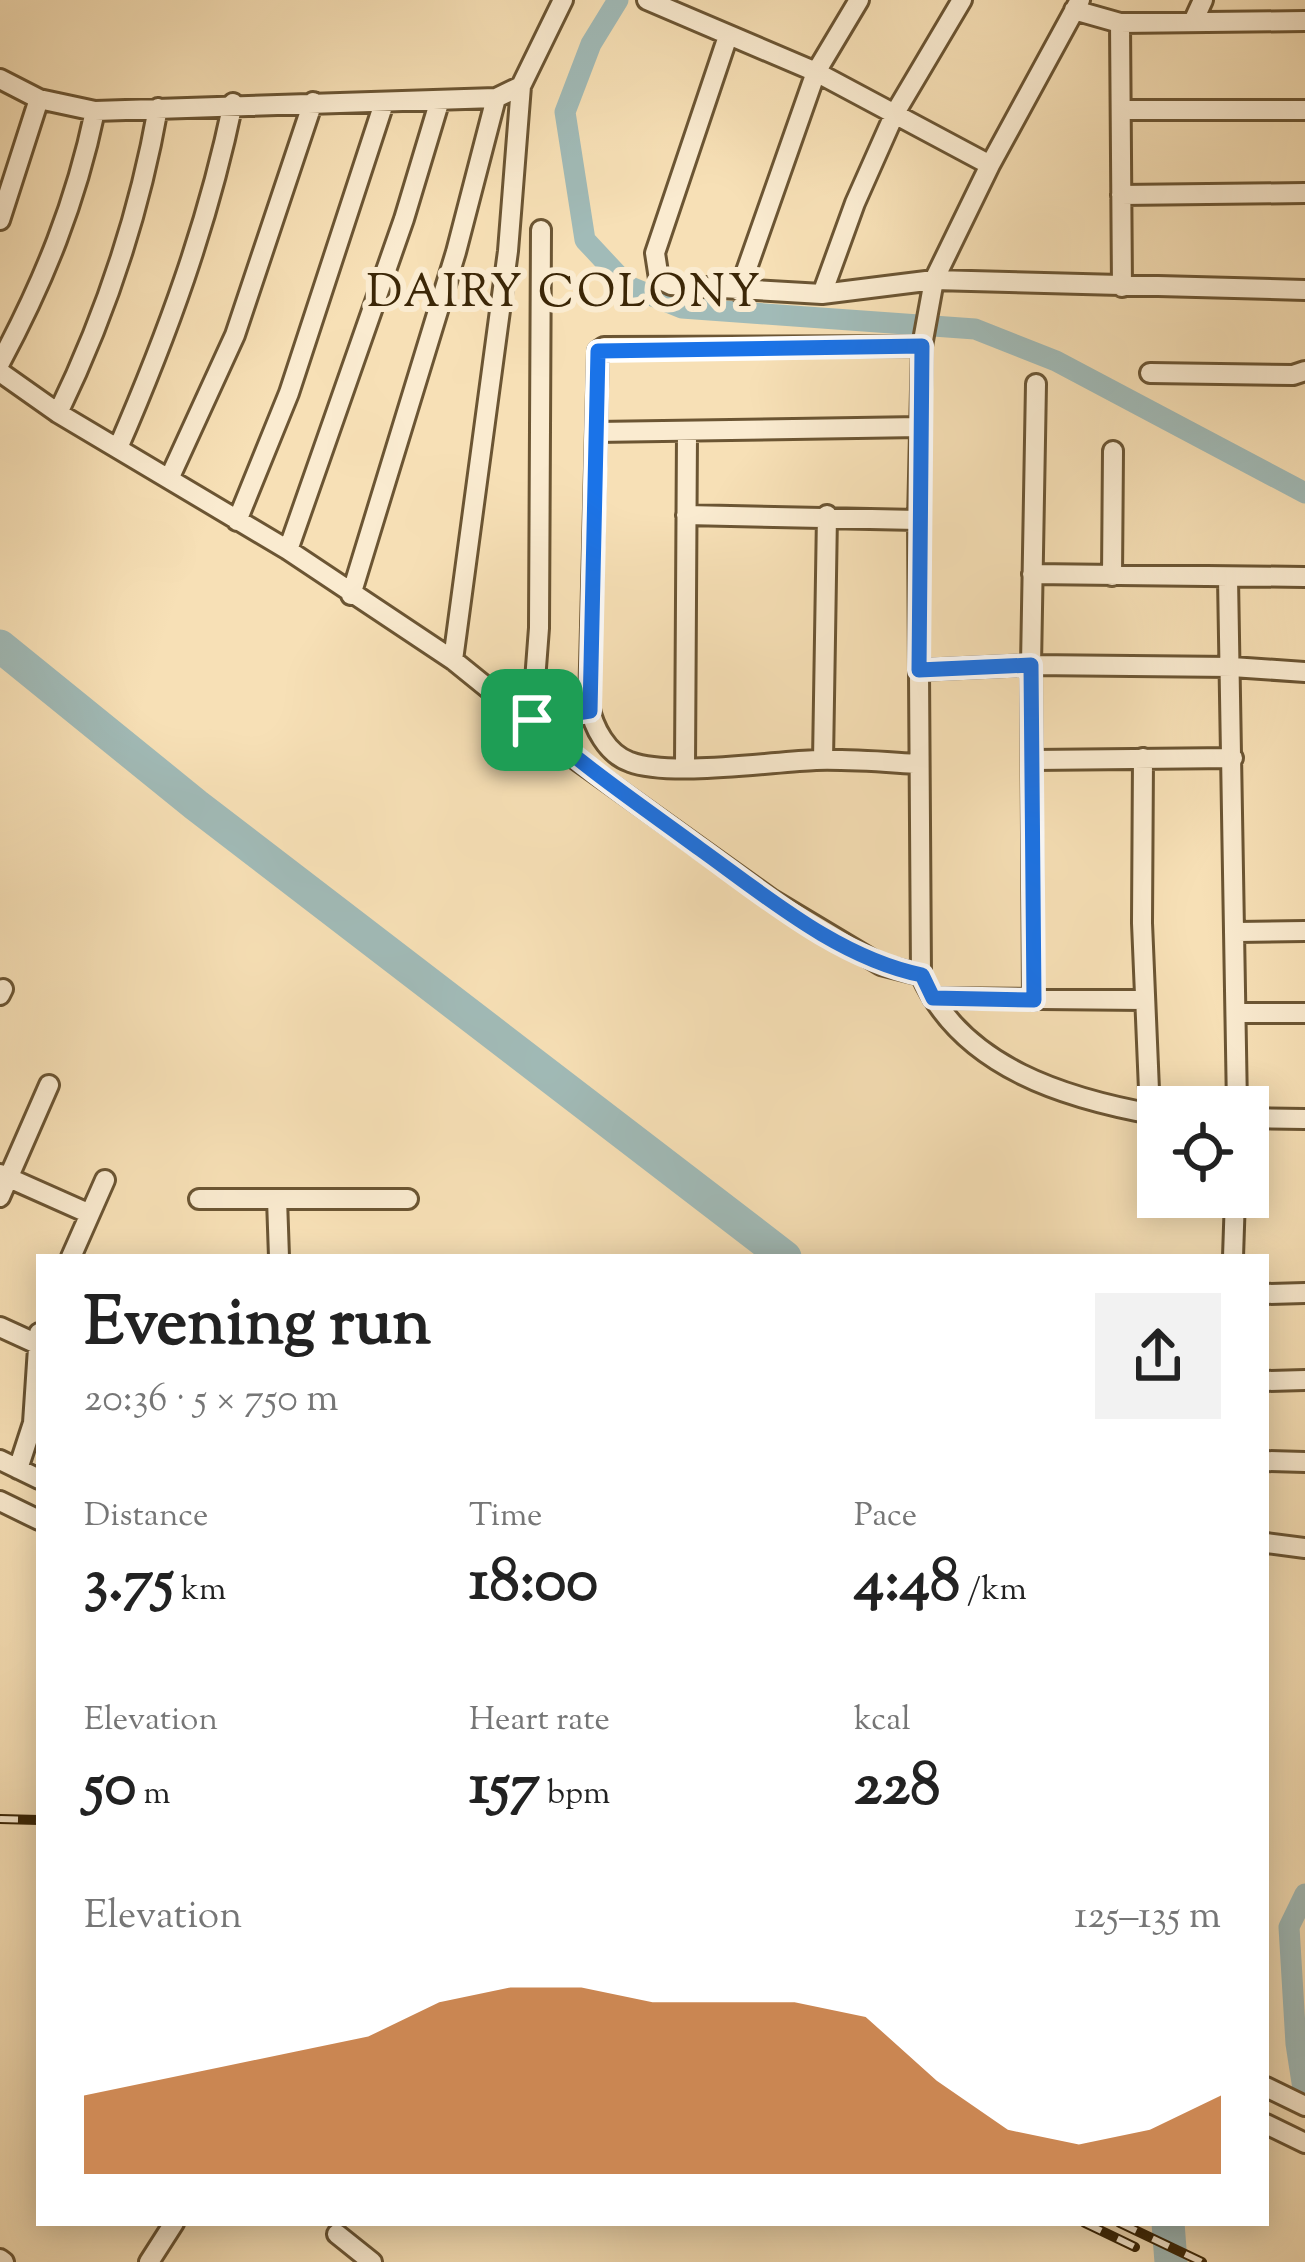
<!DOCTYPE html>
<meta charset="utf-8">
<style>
body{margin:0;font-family:"Sorts Mill Goudy",serif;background:#f2f2f2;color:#222;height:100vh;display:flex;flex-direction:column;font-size:45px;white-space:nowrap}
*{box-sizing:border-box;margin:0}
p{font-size:39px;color:#767676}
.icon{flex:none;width:66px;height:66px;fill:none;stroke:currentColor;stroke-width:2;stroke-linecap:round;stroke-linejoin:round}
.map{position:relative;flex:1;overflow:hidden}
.drawer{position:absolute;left:36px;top:1254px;width:1233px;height:972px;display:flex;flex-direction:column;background:#fff;border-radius:0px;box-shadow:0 6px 30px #0003}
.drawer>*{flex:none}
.tools{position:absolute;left:1137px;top:1086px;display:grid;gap:24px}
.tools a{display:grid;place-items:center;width:132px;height:132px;border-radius:0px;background:#fff;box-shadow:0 6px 30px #0003;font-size:60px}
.pin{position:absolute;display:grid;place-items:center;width:102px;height:102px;color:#fff;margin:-51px;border-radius:24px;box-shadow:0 6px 18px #0006}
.round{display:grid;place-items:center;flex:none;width:126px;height:126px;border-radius:0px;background:#f2f2f2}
.summary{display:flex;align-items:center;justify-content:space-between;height:204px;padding:0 48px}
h1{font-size:66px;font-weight:800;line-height:90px}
.figures{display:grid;grid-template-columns:repeat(3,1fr);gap:18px;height:204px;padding:12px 48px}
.figures div{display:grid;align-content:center}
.figures b{font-size:60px;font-weight:800}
.figures small{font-size:33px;font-weight:400}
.figures p{font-size:33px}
.chart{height:336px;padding:24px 48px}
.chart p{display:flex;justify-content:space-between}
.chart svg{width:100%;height:216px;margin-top:12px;fill:#b45309;opacity:.7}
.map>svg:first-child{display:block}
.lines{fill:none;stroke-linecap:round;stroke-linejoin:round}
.canal{stroke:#a1bbb8;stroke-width:21}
.river{stroke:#a1bbb8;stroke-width:33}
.minor-casing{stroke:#6b5533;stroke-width:24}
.minor{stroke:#faebd0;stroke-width:18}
.rail-casing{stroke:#3c2707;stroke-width:10}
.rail{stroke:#faebd0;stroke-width:6;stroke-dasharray:18;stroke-linecap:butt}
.route-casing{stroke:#fff;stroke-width:24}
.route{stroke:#1a73e8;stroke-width:15}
.labels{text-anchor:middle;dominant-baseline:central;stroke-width:12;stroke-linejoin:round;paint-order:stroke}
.neighbourhood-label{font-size:45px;letter-spacing:3px;fill:#3c2707;stroke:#faebd0}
</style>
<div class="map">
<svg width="1305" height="2262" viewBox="0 0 1305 2262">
<rect width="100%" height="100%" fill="#f7e0b6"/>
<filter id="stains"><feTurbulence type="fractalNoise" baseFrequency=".00167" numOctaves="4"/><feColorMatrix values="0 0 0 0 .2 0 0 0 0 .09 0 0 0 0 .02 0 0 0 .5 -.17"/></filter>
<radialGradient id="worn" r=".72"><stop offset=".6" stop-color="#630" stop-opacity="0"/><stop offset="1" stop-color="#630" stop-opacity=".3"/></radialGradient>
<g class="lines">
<!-- canal -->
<path class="canal" d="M 618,0 L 591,44 L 565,112 L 585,240 L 628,286 L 682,308 L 975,329 L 1056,361 L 1305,493
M 1305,1894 L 1289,1927 L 1296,2044 L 1305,2102"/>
<!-- river -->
<path class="river" d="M 0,646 L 196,805 L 785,1257
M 1168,2223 L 1171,2262"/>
<defs>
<path id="minor" d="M 647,0 L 816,72 L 990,165
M 1080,0 L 990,165 L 934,280 L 922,346 L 918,520 L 921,975 C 962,1068 1067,1099 1158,1115
M 1074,10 L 1120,23 L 1305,21
M 1193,22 L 1203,0
M 1120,23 L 1122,287
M 728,36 L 655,253 L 659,279 L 671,285 L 822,294 L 934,280 L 1305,290
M 0,79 L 39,99 L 95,111 L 496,98 L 521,86 L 563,0
M 1121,110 L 1305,110
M 1121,195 L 1305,193
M 0,220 L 39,99
M 541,230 L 539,628 L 532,720 L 590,711
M 739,291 L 816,72 L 859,0
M 822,294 L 855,203 L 895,113 L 962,0
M 0,363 C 44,281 76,202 95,111
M 0,372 L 58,413 L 288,550 L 453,660 L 574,758 L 771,899 L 881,965 L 921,975
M 1150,373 L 1293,375 L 1305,371
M 58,413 C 106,314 139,216 158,108
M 596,432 L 920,427
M 118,448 C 167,335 208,224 233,103
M 169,479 L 235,335 L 313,102
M 686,515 L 918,520
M 237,521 L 289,393 L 384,103
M 288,550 L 404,219 L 439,103
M 1032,574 L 1305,577
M 1112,576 L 1113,451
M 1228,578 L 1237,1107
M 351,595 L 456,252 L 496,98
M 453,660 L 508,251 L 521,86
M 919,670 L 1031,665 L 1232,667 L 1305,672
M 1143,758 L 1142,923 L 1150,1114
M 823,760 L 827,515
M 1033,760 L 1233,758
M 918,764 C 884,762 850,759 816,760 C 769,762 670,777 630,762 C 607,754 593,727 589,705 L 598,351 L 604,347 L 922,346
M 685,766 L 687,434
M 1237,932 L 1305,931
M 0,995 L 3,989
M 933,998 L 1144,1000
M 1033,1000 L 1031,665 L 1036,384
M 1237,1013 L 1305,1013
M 1248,1118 L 1305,1119
M 0,1174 L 90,1214
M 0,1197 L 49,1085
M 199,1199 L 408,1199
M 277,1199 L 279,1257
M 71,1257 L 105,1180
M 1233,1257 L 1235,1197
M 1266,1294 L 1305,1293
M 0,1327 L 35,1343
M 1266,1381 L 1305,1380
M 0,1460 L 39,1479
M 1266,1461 L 1305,1462
M 18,1469 L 33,1423 L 39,1333
M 0,1501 L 39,1520
M 1266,1543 L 1305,1548
M 1266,2087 L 1305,2106
M 1266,2124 L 1305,2143
M 337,2234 L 372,2262
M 0,2259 L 4,2262
M 149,2262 L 174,2223"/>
</defs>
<!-- minor casing -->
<use href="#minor" class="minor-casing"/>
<!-- minor -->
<use href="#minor" class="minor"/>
<defs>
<path id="rail" d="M 0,1819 L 39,1820
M 1085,2223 L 1135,2247
M 1120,2223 L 1202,2262"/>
</defs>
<!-- rail casing -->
<use href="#rail" class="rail-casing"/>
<!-- rail -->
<use href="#rail" class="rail"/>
</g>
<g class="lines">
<defs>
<path id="route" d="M 922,346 L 919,670 L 1031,665 L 1034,1000 L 933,998 L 922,975 C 839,958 767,897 700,849 C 643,807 585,768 532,720 L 590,711 L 598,351 Z"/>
</defs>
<!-- route casing -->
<use href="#route" class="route-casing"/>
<!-- route -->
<use href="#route" class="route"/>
</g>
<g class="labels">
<!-- neighbourhood labels -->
<g class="neighbourhood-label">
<text x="565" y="295">DAIRY COLONY</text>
</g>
</g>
<rect width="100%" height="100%" filter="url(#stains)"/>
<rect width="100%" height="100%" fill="url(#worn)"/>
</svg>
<div class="tools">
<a><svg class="icon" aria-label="locate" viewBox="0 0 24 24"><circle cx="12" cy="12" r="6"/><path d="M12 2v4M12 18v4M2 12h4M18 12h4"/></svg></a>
</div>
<div class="pin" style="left:532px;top:720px;background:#1e9e55"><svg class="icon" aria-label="arrive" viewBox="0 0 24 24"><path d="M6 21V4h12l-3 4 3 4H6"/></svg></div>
<section class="drawer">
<div class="summary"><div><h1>Evening run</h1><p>20:36 · 5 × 750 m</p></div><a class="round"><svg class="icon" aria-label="share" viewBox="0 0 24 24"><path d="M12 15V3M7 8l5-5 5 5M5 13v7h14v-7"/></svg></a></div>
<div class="figures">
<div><p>Distance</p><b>3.75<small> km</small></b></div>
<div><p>Time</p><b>18:00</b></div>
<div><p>Pace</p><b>4:48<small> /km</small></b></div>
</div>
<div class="figures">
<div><p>Elevation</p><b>50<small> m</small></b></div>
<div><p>Heart rate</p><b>157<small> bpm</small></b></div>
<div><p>kcal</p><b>228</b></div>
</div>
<div class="chart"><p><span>Elevation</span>125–135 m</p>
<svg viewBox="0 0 160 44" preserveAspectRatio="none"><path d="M0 44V28L10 25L20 22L30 19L40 16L50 9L60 6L70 6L80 9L90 9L100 9L110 12L120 25L130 35L140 38L150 35L160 28V44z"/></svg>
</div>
</section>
</div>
